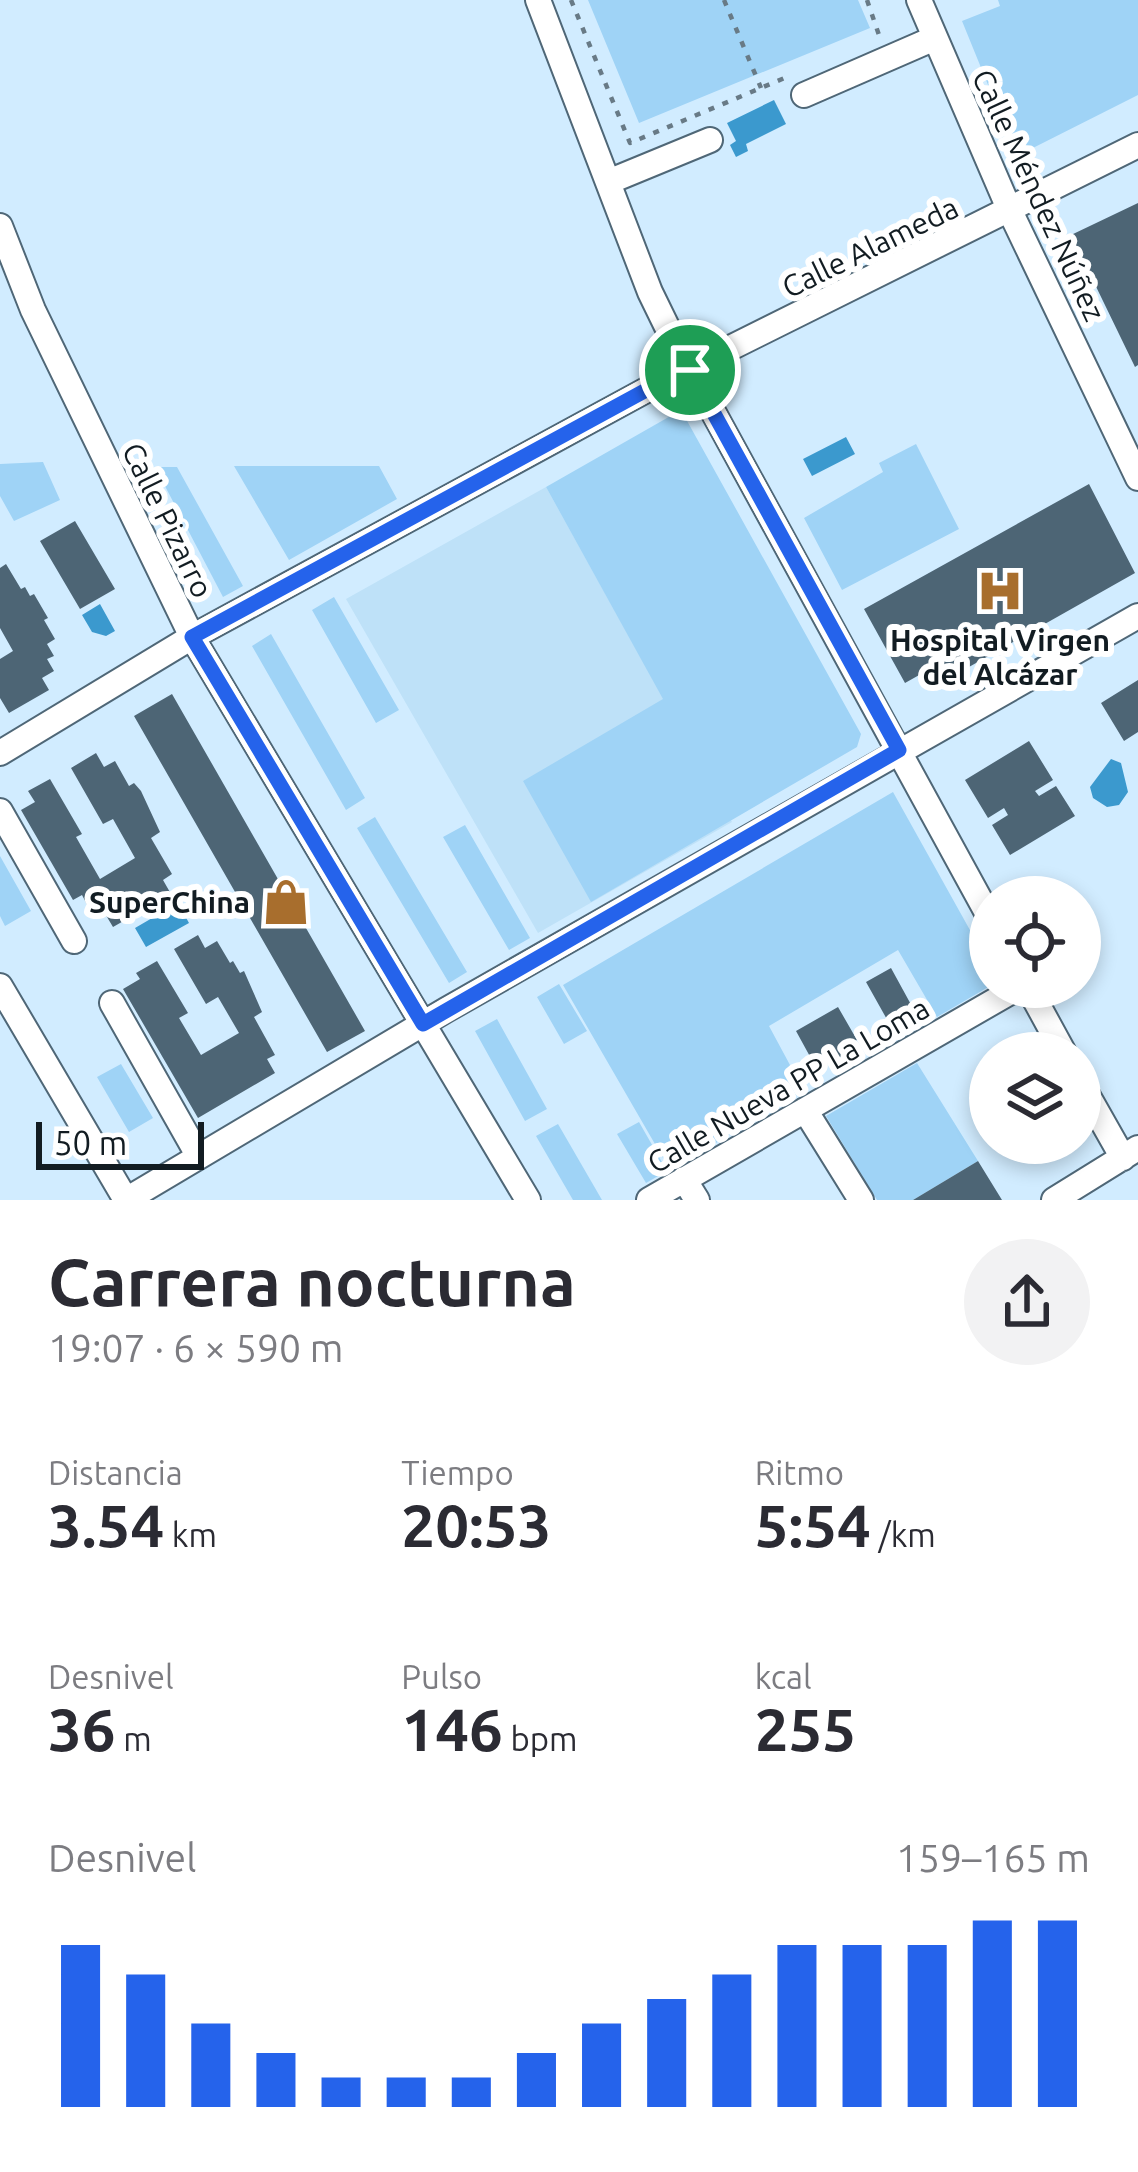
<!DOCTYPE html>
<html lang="es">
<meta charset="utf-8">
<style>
body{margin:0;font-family:Ubuntu,sans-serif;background:#f2f2f3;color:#2b2b33;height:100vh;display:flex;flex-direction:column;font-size:45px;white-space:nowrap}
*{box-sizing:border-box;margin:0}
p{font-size:39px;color:#7c7c81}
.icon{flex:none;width:66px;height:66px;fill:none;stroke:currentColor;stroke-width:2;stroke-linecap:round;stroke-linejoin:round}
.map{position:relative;height:1200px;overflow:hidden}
.sheet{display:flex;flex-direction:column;background:#fff;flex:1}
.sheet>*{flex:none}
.tools{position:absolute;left:969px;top:876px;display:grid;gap:24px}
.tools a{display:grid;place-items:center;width:132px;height:132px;border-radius:50%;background:#fff;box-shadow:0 6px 18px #0003;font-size:60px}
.scale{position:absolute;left:36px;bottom:30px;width:168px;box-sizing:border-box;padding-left:12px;border:6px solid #121c22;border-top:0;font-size:33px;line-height:42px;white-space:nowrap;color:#121c22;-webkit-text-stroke:9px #fff;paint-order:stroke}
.pin{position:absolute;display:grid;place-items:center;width:102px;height:102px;color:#fff;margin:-51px;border:6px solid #fff;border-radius:50%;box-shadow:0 3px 12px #0007}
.round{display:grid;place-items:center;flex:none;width:126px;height:126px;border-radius:63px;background:#f2f2f3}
.headline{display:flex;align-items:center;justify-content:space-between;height:204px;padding:0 48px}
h1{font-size:66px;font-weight:700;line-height:90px}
.figures{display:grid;grid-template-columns:repeat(3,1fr);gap:18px;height:204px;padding:12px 48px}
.figures div{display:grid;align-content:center}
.figures b{font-size:60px;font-weight:700}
.figures small{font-size:33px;font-weight:400}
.figures p{font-size:33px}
.chart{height:336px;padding:24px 48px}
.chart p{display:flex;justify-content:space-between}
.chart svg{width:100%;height:216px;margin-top:12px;stroke:#2563eb;stroke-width:6}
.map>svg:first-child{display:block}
.built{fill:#bee1f8}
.green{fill:#9fd3f6}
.water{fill:#3b99ce}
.building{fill:#4d6575}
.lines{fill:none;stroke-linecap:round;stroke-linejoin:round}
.minor-casing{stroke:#4f6777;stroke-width:28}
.path{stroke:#687a86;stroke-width:4.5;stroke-dasharray:6 9;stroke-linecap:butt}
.minor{stroke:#fff;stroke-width:24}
.route-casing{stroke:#fff;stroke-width:24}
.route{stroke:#2563eb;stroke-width:15}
.labels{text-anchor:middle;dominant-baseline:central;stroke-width:12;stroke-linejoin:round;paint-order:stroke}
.street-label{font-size:30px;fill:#121c22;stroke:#fff}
.poi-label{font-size:30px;font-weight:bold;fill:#121c22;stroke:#fff}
</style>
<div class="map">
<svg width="1138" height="1200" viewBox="0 0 1138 1200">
<rect width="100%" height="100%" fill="#d1ecff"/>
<!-- built -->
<path class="built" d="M 546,487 L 732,822 L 538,933 L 346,599 Z"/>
<!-- green -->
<path class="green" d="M 588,0 L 858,0 L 870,28 L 639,123 Z
M 998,0 L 1138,0 L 1138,95 L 1017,156 L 962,21 L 1000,6 Z
M 681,410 L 861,734 L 857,747 L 591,902 L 523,781 L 663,699 L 546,487 Z
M 916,444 L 959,529 L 842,590 L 804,518 L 883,472 L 879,463 Z
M 43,462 L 60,500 L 14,521 L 0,496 L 0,464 Z
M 234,466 L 379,466 L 397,499 L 289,560 Z
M 155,467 L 177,467 L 243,586 L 223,597 Z
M 334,597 L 399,710 L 376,723 L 312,610 Z
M 271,634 L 365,798 L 346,810 L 252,646 Z
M 893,792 L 990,966 L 990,986 L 937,1017 L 898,950 L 769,1026 L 804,1091 L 670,1170 L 563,985 Z
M 375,817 L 467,972 L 449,983 L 357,828 Z
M 465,825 L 530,938 L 509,950 L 443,837 Z
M 0,856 L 31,911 L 5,926 L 0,916 Z
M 559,984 L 587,1031 L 564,1044 L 537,997 Z
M 497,1019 L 547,1109 L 525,1121 L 475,1031 Z
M 917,1063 L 978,1161 L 913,1200 L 877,1200 L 826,1116 Z
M 121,1064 L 153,1118 L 129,1132 L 97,1077 Z
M 639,1122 L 667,1171 L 646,1183 L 617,1134 Z
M 558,1124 L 602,1200 L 573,1200 L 536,1136 Z"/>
<!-- water -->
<path class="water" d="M 774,100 L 786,124 L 746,144 L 748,151 L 736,157 L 730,145 L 736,141 L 727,123 Z
M 846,437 L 855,454 L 812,476 L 803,459 Z
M 100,604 L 115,631 L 106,636 L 92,632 L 82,615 Z
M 1111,759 L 1121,763 L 1128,792 L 1119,805 L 1107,807 L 1093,798 L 1090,787 Z
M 178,903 L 189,923 L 146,947 L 135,928 Z"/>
<!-- building -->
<path class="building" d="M 1138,203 L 1138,365 L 1135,367 L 1071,235 Z
M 1089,484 L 1135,573 L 946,680 L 937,665 L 905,683 L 864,609 Z
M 75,521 L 115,589 L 80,609 L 40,541 Z
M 6,564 L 21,589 L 25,587 L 30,596 L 34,594 L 48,618 L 44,620 L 55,639 L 47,644 L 54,656 L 47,659 L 54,671 L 42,678 L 49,690 L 9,713 L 0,698 L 0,659 L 13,651 L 0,628 L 0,568 Z
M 1138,680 L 1138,732 L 1124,741 L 1101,703 Z
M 172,694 L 365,1031 L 327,1052 L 134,716 Z
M 1029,741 L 1053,780 L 1035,791 L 1039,796 L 1056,786 L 1075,816 L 1010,855 L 992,825 L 1008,815 L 1004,808 L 988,818 L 965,780 Z
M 96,753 L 104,767 L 115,761 L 129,786 L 134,783 L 141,791 L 160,832 L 151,838 L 172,874 L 163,880 L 171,894 L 113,927 L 104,912 L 94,918 L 82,895 L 73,900 L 21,810 L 35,802 L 28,791 L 50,779 L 82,834 L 76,837 L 100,879 L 135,858 L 113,819 L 103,824 L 71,768 Z
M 198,935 L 205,948 L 217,941 L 230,963 L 233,961 L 240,973 L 244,971 L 262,1012 L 254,1017 L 275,1055 L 267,1059 L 275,1073 L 198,1118 L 123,989 L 140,979 L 136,973 L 157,961 L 188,1013 L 179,1018 L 201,1055 L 239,1033 L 218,997 L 206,1004 L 174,949 Z
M 891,968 L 914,1010 L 889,1023 L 866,982 Z
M 838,1007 L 857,1040 L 847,1046 L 851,1051 L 827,1064 L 822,1056 L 813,1062 L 796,1031 Z
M 978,1161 L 1002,1200 L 913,1200 Z"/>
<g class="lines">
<defs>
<path id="minor" d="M 538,0 L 650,292 L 670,333 L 990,918
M 919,0 L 1010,211 L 1138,478
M 804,95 L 935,38
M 608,182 L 710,140
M 0,226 L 33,310 L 192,637 L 528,1200
M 0,753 L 192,637 L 650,388 L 1138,145
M 0,811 L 74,941
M 0,986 L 126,1200
M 1028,987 L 1064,1053
M 112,1003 L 198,1155
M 1080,1082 L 1123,1158
M 805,1110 L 861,1200
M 684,1179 L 697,1200
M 126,1200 L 446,1010 L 1138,616
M 649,1200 L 1019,987
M 1054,1200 L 1138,1148"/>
</defs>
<!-- minor casing -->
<use href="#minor" class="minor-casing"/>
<!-- path -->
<path class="path" d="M 571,0 L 630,143 L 787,77
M 724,0 L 761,88
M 867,0 L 880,38"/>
<!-- minor -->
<use href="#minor" class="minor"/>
</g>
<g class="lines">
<defs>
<path id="route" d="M 690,370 L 899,750 L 423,1024 L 192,637 L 650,388 Z"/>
</defs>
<!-- route casing -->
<use href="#route" class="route-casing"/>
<!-- route -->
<use href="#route" class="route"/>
</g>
<!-- icons -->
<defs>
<symbol id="hospital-bare" viewBox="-9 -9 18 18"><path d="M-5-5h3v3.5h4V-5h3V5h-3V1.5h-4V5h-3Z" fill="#a86e2d" stroke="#fff" stroke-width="2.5" paint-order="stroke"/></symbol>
<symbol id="shop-bare" viewBox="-9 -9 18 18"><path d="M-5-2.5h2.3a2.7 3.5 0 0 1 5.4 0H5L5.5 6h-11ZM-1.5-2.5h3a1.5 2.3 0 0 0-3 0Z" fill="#a86e2d" stroke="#fff" stroke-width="2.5" paint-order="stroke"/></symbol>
</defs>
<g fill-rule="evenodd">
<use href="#hospital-bare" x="967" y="558" width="66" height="66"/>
<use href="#shop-bare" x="253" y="869" width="66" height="66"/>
</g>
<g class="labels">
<!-- street labels -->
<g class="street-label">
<text transform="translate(1039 195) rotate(65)">Calle Méndez Núñez</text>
<text transform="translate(870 247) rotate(-26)">Calle Alameda</text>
<text transform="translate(168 520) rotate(64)">Calle Pizarro</text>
<text transform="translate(788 1085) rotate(-30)">Calle Nueva PP La Loma</text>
</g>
<!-- poi labels -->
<g class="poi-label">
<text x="1000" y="640">Hospital Virgen<tspan x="1000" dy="34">del Alcázar</tspan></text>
<text x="250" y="902" text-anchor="end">SuperChina</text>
</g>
</g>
</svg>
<div class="tools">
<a><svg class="icon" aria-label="locate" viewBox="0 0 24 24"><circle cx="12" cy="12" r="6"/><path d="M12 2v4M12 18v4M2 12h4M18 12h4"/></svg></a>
<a><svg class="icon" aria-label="layers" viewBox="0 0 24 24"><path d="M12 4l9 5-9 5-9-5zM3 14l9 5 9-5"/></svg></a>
</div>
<div class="scale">50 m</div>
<div class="pin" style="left:690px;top:370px;background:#1e9e55"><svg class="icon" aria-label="arrive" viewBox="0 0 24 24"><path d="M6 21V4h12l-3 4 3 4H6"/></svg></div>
</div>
<section class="sheet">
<div class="headline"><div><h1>Carrera nocturna</h1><p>19:07 · 6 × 590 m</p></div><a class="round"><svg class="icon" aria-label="share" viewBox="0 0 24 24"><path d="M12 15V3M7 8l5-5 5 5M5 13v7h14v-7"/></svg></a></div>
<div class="figures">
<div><p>Distancia</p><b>3.54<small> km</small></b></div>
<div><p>Tiempo</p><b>20:53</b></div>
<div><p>Ritmo</p><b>5:54<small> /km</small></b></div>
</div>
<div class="figures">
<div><p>Desnivel</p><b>36<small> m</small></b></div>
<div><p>Pulso</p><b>146<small> bpm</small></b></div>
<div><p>kcal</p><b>255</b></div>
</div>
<div class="chart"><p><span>Desnivel</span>159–165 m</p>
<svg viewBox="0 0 160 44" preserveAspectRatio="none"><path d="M5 44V11M15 44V17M25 44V27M35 44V33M45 44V38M55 44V38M65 44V38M75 44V33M85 44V27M95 44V22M105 44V17M115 44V11M125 44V11M135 44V11M145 44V6M155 44V6"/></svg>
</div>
</section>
